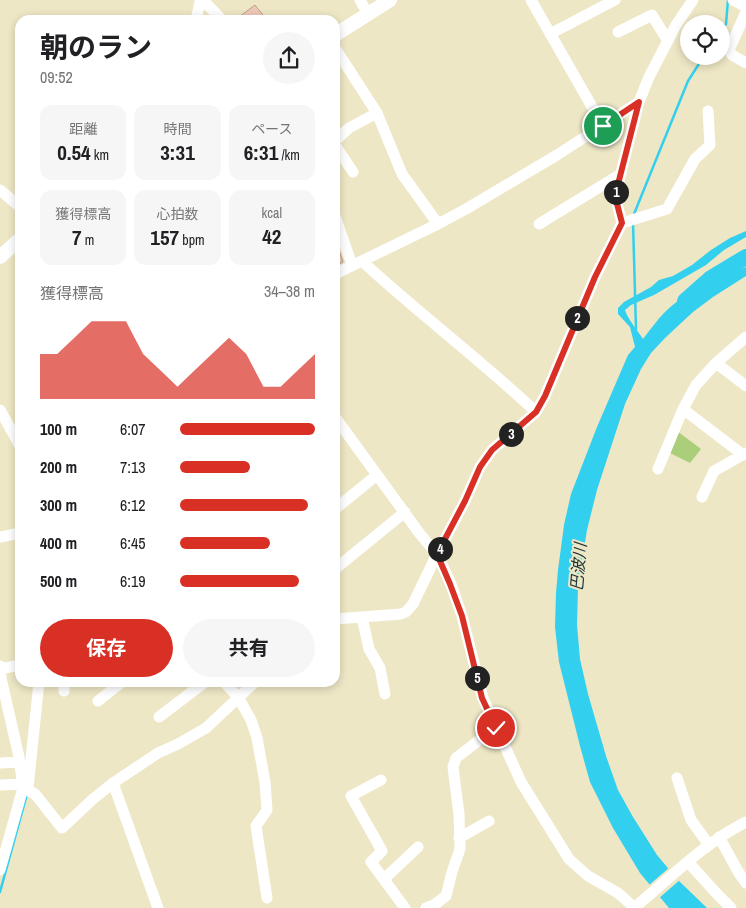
<!DOCTYPE html>
<html lang="ja">
<meta charset="utf-8">
<style>
body{margin:0;font-family:"Archivo Narrow","Noto Sans JP",sans-serif;background:#f6f6f6;color:#202124;height:100vh;display:flex;flex-direction:column;font-size:19px;white-space:nowrap}
*{box-sizing:border-box;margin:0}
p{font-size:16px;color:#757577}
.icon{flex:none;width:28px;height:28px;fill:none;stroke:currentColor;stroke-width:2;stroke-linecap:round;stroke-linejoin:round}
.map{position:relative;flex:1;overflow:hidden}
.sheet{position:absolute;left:15px;top:15px;width:325px;height:672px;display:flex;flex-direction:column;background:#fff;border-radius:15px;box-shadow:0 2px 8px #0003}
.sheet>*{flex:none}
.tools{position:absolute;left:680px;top:15px;display:grid;gap:10px}
.tools a{display:grid;place-items:center;width:50px;height:50px;border-radius:50%;background:#fff;box-shadow:0 2px 8px #0003;font-size:25px}
.pin{position:absolute;display:grid;place-items:center;width:42px;height:42px;color:#fff;margin:-21px;border:2px solid #fff;border-radius:50%;box-shadow:0 1px 5px #0007}
.km{position:absolute;width:25px;height:25px;margin:-12px;border-radius:50%;background:#222;color:#fff;font-size:14px;line-height:25px;text-align:center}
.round{display:grid;place-items:center;flex:none;width:52px;height:52px;border-radius:26px;background:#f6f6f6}
.head{display:flex;align-items:center;justify-content:space-between;height:85px;padding:0 25px}
h1{font-size:28px;font-weight:700;line-height:38px}
.figures{display:grid;grid-template-columns:repeat(3,1fr);gap:8px;height:85px;padding:5px 25px}
.figures div{display:grid;align-content:center;border-radius:12px;background:#f6f6f6;text-align:center}
.figures b{font-size:21px;font-weight:700}
.figures small{font-size:14px;font-weight:400}
.figures p{font-size:14px}
.chart{height:140px;padding:10px 25px}
.chart p{display:flex;justify-content:space-between}
.chart svg{width:100%;height:90px;margin-top:5px;fill:#d93025;opacity:.7}
.cta{display:flex;gap:10px;margin-top:auto;padding:10px 25px}
.cta a{flex:1;height:58px;border-radius:30px;background:#d93025;color:#fff;font-size:20px;font-weight:700;line-height:58px;text-align:center}
.cta a+a{background:#f6f6f6;color:#202124}
ul{padding:0 25px;list-style:none;font-size:16px}
li{display:grid;grid-template-columns:80px 60px 1fr;align-items:center;height:38px}
li i{height:12px;border-radius:6px;background:#d93025}
.map>svg:first-child{display:block}
.green{fill:#aace7a}
.water{fill:#33cfef}
.pier{fill:#ede7c5}
.lines{fill:none;stroke-linecap:round;stroke-linejoin:round}
.stream{stroke:#33cfef;stroke-width:2.5}
.river{stroke:#33cfef;stroke-width:16}
.building{fill:#ecc8b8;stroke:#c09e8f}
.minor{stroke:#fff;stroke-width:11}
.major{stroke:#fff;stroke-width:14}
.route-casing{stroke:#fff;stroke-width:10}
.route{stroke:#d93025;stroke-width:6}
.labels{text-anchor:middle;dominant-baseline:central;stroke-width:4;stroke-linejoin:round;paint-order:stroke}
.water-label{font-size:16px;font-style:italic;fill:#183036;stroke:#ede7c5}
</style>
<div class="map">
<svg width="746" height="908" viewBox="0 0 746 908">
<rect width="100%" height="100%" fill="#ede7c5"/>
<!-- green -->
<path class="green" d="M 677,431 L 701,449 L 690,463 L 670,453 Z"/>
<!-- water -->
<path class="water" d="M 746,231 L 746,237 L 724,250 L 706,265 L 654,295 L 631,305 L 625,310 C 627,318 638,331 643,339 C 650,330 657,320 665,312 C 686,291 718,277 746,267 L 746,276 L 713,297 L 693,312 L 665,338 L 651,353 L 641,369 L 625,404 L 597,490 L 587,530 L 578,588 L 577,625 L 580,659 L 588,694 L 606,756 L 618,790 L 633,817 L 657,855 L 678,880 L 707,908 L 669,908 L 640,873 L 613,828 L 590,782 L 580,746 L 559,662 L 555,627 L 556,593 L 558,570 L 564,525 L 571,494 L 597,427 L 628,355 L 635,347 L 630,327 L 618,314 L 618,308 L 624,302 L 651,287 L 659,280 L 673,276 L 692,265 L 711,250 L 730,238 Z"/>
<!-- pier -->
<path class="pier" d="M 670,867 L 681,879 L 658,899 L 648,886 Z"/>
<g class="lines">
<!-- stream -->
<path class="stream" d="M 721,31 L 726,24 L 728,0
M 634,214 L 688,81 L 704,56
M 633,222 L 636,329
M 0,892 L 27,794"/>
<!-- river -->
<path class="river" d="M 685,301 L 711,278 L 746,257"/>
</g>
<!-- building -->
<path class="building" d="M 255,5 L 267,20 L 235,20 Z
M 335,239 L 343,262 L 335,266 Z"/>
<g class="lines">
<!-- minor -->
<path class="minor" d="M 203,0 L 222,20
M 360,0 L 368,14
M 531,0 L 603,126
M 733,0 L 746,7
M 746,12 L 729,50 L 732,55 L 746,63
M 196,20 L 200,2 L 206,3
M 618,32 L 652,15 L 668,41
M 550,34 L 615,0
M 335,48 L 377,113 L 402,174 L 438,224
M 335,141 L 349,128 L 377,113
M 335,145 L 353,172
M 0,190 L 20,207
M 335,216 L 352,265
M 622,223 L 667,209 L 695,159 L 710,145 L 708,111
M 539,224 L 621,174
M 362,261 C 418,313 480,359 536,412
M 335,274 L 438,224 L 466,209 L 557,155 L 639,102
M 716,363 L 746,386
M 683,409 L 743,455
M 0,410 L 20,446
M 335,417 L 420,534 L 437,554 L 451,584 L 462,616 L 483,698 L 521,782 L 569,859 L 588,876 L 618,893 L 635,908
M 658,469 L 683,409 L 696,385 L 716,363 L 746,337
M 702,497 L 714,471 L 746,453
M 335,509 L 377,475
M 0,537 L 20,533
M 335,569 L 405,512
M 362,617 L 369,649 L 380,668 L 385,694
M 335,619 L 401,614 L 406,612 L 413,604 L 437,554 L 465,501 L 480,467 L 492,450 L 536,412 L 545,396 L 595,277 L 622,223 L 615,196 L 639,102 L 649,77 L 676,25 L 693,0
M 0,666 L 1,678 L 19,757 L 23,788 L 0,870
M 0,669 L 20,665
M 64,682 L 64,691
M 224,682 L 238,697 L 251,720 L 257,738 L 265,782 L 267,810 L 256,826 L 267,898
M 98,701 L 122,682
M 159,717 L 205,682
M 0,763 L 20,762
M 677,778 L 691,820 L 709,845
M 381,780 L 351,796 L 382,851 L 371,862 L 405,908
M 113,783 L 158,908
M 0,785 L 23,784
M 23,788 L 35,794 L 62,828 L 93,799 L 113,783 L 158,753 L 178,744 L 206,728 L 255,682
M 28,788 L 39,682
M 719,837 L 739,873 L 746,883
M 459,838 L 489,821
M 688,862 L 718,895 L 731,908
M 384,879 L 418,847
M 426,908 L 434,905 L 446,896 L 452,872 L 460,849 L 459,814 L 453,767 L 456,758 L 495,728
M 634,908 C 670,878 704,843 746,822"/>
<!-- major -->
<path class="major" d="M 335,35 L 390,0
M 0,257 L 20,239"/>
</g>
<g class="lines">
<defs>
<path id="route" d="M 496,728 L 482,698 L 462,616 L 450,584 L 437,554 L 465,501 L 480,467 L 492,450 L 536,412 L 545,396 L 595,277 L 622,223 L 615,196 L 639,102 L 603,126"/>
</defs>
<!-- route casing -->
<use href="#route" class="route-casing"/>
<!-- route -->
<use href="#route" class="route"/>
</g>
<g class="labels">
<!-- water labels -->
<g class="water-label">
<text transform="translate(578 567) rotate(-85)">巴波川</text>
</g>
</g>
</svg>
<div class="tools">
<a><svg class="icon" aria-label="locate" viewBox="0 0 24 24"><circle cx="12" cy="12" r="6"/><path d="M12 2v4M12 18v4M2 12h4M18 12h4"/></svg></a>
</div>
<div class="pin" style="left:603px;top:126px;background:#1e9e55"><svg class="icon" aria-label="arrive" viewBox="0 0 24 24"><path d="M6 21V4h12l-3 4 3 4H6"/></svg></div>
<div class="pin" style="left:496px;top:728px;background:#d93025"><svg class="icon" aria-label="check" viewBox="0 0 24 24"><path d="M5 12l5 5 9-10"/></svg></div>
<b class="km" style="left:616px;top:192px">1</b>
<b class="km" style="left:577px;top:318px">2</b>
<b class="km" style="left:511px;top:434px">3</b>
<b class="km" style="left:440px;top:549px">4</b>
<b class="km" style="left:477px;top:678px">5</b>
<section class="sheet">
<div class="head"><div><h1>朝のラン</h1><p>09:52</p></div><a class="round"><svg class="icon" aria-label="share" viewBox="0 0 24 24"><path d="M12 15V3M7 8l5-5 5 5M5 13v7h14v-7"/></svg></a></div>
<div class="figures">
<div><p>距離</p><b>0.54<small> km</small></b></div>
<div><p>時間</p><b>3:31</b></div>
<div><p>ペース</p><b>6:31<small> /km</small></b></div>
</div>
<div class="figures">
<div><p>獲得標高</p><b>7<small> m</small></b></div>
<div><p>心拍数</p><b>157<small> bpm</small></b></div>
<div><p>kcal</p><b>42</b></div>
</div>
<div class="chart"><p><span>獲得標高</span>34–38 m</p>
<svg viewBox="0 0 160 44" preserveAspectRatio="none"><path d="M0 44V22L10 22L20 14L30 6L40 6L50 6L60 22L70 30L80 38L90 30L100 22L110 14L120 22L130 38L140 38L150 30L160 22V44z"/></svg>
</div>
<ul>
<li><b>100 m</b>6:07<i style="width:100%"></i></li>
<li><b>200 m</b>7:13<i style="width:52%"></i></li>
<li><b>300 m</b>6:12<i style="width:95%"></i></li>
<li><b>400 m</b>6:45<i style="width:67%"></i></li>
<li><b>500 m</b>6:19<i style="width:88%"></i></li>
</ul>
<div class="cta"><a>保存</a><a>共有</a></div>
</section>
</div>
